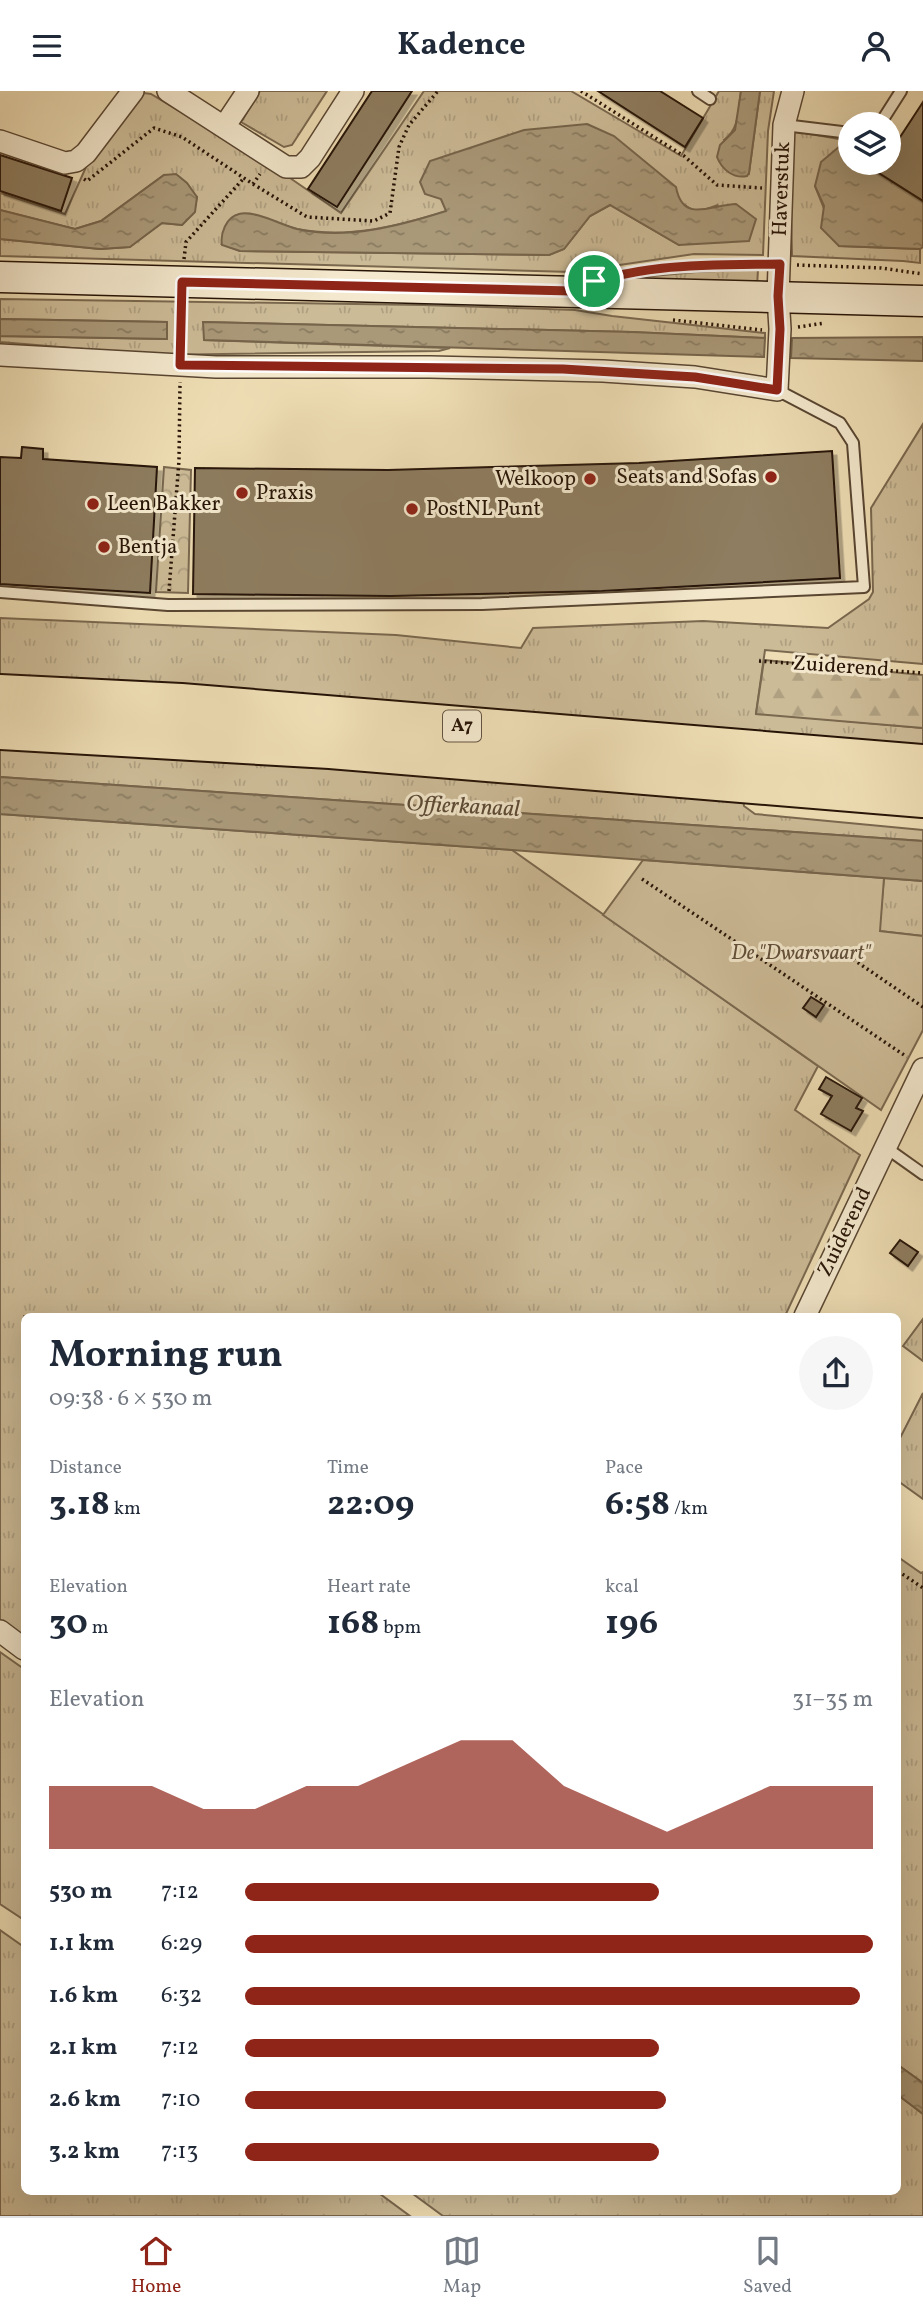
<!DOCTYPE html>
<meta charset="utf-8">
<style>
body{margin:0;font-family:Vollkorn,serif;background:#f6f6f7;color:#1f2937;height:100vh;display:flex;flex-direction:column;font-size:26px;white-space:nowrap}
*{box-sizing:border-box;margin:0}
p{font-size:23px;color:#747a83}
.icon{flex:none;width:38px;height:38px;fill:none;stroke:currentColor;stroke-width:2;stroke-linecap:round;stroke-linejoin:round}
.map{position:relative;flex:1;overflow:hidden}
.side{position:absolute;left:21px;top:1222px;width:880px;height:882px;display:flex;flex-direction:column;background:#fff;border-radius:10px;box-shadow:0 7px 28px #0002}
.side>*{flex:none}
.controls{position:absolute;left:838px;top:21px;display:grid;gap:14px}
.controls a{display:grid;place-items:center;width:63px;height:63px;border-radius:50%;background:#fff;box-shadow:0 7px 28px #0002;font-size:35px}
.pin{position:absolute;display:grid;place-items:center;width:60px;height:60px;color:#fff;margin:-30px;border:4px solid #fff;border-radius:50%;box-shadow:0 2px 7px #0007}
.round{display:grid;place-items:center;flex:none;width:74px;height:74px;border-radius:37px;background:#f6f6f7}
.overview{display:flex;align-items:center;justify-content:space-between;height:119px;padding:0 28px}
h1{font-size:38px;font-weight:700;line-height:52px}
.metrics{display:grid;grid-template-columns:repeat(3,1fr);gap:10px;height:119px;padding:7px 28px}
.metrics div{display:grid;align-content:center}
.metrics b{font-size:35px;font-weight:700}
.metrics small{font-size:19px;font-weight:400}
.metrics p{font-size:19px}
.chart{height:196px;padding:14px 28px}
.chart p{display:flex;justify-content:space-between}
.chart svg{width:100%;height:126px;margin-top:7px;fill:#8f2418;opacity:.7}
ul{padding:0 28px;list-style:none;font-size:23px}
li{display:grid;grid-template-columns:112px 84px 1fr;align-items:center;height:52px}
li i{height:18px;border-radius:9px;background:#8f2418}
header{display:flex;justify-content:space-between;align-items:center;height:91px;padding:0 28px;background:#fff;font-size:32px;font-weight:700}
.menu{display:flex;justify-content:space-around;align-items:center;height:98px;border-top:2px solid #e0e1e3;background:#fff;font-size:19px;color:#747a83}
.menu a{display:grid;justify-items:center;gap:4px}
.menu .on{color:#8f2418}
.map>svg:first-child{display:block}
.grass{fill:url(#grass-tufts);stroke:#7a684f;stroke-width:2;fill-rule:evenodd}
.forest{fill:url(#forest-firs);stroke:#7a684f;stroke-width:2}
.park{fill:url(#park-crowns);stroke:#7a684f;stroke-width:2}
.garden{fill:#ccbb97;stroke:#7a684f;stroke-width:2}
.water{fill:url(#water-ripples);stroke:#76644b;stroke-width:2}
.building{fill:#8e7d61;stroke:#271407;stroke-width:2;filter:url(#shadow)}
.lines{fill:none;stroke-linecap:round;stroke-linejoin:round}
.lane-casing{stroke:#594632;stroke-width:14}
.street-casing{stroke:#594632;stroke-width:24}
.secondary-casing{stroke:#271407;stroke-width:33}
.highway-casing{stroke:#271407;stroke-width:42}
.path{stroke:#271407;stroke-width:3.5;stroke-dasharray:2 3.5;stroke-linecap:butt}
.lane{stroke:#f4e9ce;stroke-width:10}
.street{stroke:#f4e9ce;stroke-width:21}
.secondary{stroke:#f4e9ce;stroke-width:30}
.highway{stroke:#eeddb4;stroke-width:38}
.route-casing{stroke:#fff;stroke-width:14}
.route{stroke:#8f2418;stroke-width:9}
.poi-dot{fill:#8f2418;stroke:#f4e9ce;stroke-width:2.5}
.labels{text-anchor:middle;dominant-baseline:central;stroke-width:6;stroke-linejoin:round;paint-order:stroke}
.shield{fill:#f4e9ce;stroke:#645443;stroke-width:2}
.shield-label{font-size:19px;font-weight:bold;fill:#271407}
.street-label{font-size:21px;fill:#271407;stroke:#f4e9ce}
.poi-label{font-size:21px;fill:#271407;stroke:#f4e9ce;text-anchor:start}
.park-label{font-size:21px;font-style:italic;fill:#614e39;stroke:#f4e9ce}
.water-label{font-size:23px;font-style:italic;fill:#5b4935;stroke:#f4e9ce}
</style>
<header><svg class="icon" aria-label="menu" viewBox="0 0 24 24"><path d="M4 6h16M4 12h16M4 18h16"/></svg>Kadence<svg class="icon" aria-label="person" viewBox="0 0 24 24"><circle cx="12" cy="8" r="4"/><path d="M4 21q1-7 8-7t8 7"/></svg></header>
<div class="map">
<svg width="923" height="2125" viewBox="0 0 923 2125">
<defs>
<pattern id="grass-tufts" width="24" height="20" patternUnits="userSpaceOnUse" patternTransform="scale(1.75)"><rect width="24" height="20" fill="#ccbb97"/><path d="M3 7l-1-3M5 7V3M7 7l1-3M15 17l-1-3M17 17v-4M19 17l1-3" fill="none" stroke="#afa081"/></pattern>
<pattern id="forest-firs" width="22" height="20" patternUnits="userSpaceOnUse" patternTransform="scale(1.75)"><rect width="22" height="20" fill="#ccbb97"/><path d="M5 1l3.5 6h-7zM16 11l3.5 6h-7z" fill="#afa081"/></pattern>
<pattern id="park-crowns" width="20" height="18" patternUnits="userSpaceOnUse" patternTransform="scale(1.75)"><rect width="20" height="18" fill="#ccbb97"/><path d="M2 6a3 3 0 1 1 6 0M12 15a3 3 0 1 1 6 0" fill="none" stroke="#afa081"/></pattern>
<pattern id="water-ripples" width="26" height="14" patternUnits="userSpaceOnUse" patternTransform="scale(1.75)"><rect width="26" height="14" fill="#aa9979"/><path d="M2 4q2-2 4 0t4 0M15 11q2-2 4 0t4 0" fill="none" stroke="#8a7c61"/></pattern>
<filter id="shadow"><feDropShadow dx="4.5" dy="4.5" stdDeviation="0" flood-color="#0004"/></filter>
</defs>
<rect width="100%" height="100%" fill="#eeddb4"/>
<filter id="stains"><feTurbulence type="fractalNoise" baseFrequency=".00286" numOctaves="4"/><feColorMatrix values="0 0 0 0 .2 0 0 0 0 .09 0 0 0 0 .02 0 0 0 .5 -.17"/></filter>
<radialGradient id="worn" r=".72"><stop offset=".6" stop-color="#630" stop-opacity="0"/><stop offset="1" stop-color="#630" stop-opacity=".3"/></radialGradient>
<!-- grass -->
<path class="grass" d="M 260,0 L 327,0 L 292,54 L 284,56 L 241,31 Z
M 424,0 L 571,0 L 681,65 L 719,0 L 741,0 C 738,19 740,37 724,49 L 749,82 L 760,0 L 774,0 L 768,40 L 763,164 L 694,163 L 572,181 L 0,165 L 0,148 L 100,158 L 129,156 L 162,132 L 182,134 L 194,121 L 197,106 L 164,84 L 101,130 L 75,138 L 0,119 L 0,102 L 65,123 L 86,76 L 138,7 L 144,2 L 151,3 L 290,87 L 341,122 ZM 441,108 L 678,109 C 694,123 700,121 718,114 L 679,154 L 610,114 L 590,125 L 564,158 L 549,164 L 240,160 L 222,153 L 261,126 C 273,130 285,135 297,138 C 348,148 399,135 447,120 Z
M 794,40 L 850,50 L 850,54 L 840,55 L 815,95 L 839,155 L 920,158 L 920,172 L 903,170 L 792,165 L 791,117 Z
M 758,178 L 757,197 L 610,189 L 696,181 Z
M 0,208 L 423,214 L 575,219 L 612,225 L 765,242 L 765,247 L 632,241 L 204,231 L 204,249 L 450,257 L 439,260 L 156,264 L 0,251 L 0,245 L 166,248 L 167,231 L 0,228 Z
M 923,333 L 923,573 L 765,559 L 756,622 L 923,637 L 923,655 L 0,584 L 0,527 L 396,544 L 521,557 L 533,537 L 703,530 L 828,537 L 869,508 L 873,501 L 871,417 Z
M 0,652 L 743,706 L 744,715 L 755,723 L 923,739 L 923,750 L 0,686 Z
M 0,723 L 512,759 L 818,975 L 795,1019 L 860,1064 L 785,1225 L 24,1225 L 24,1548 L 0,1530 Z
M 884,787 L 923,790 L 923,845 L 879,840 Z
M 923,1228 L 923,1270 L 903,1255 Z
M 923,1302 L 923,1408 L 898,1390 L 898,1351 Z
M 898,1466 L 921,1482 L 923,1481 L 923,1992 L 898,1974 Z
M 0,1561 L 24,1578 L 24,1829 L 0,1813 Z
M 0,1839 L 24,1856 L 24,2100 L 376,2100 L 410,2125 L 0,2125 Z
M 898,2004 L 923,2023 L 923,2125 L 443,2125 L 409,2100 L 898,2100 Z"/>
<!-- forest -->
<path class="forest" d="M 764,569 L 923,584 L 923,637 L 756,623 Z"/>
<!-- park -->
<path class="park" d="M 164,376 L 191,379 L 188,502 L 156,501 Z"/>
<!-- garden -->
<path class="garden" d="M 643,769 L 884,787 L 880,840 L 923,845 L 923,939 L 881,1019 L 603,824 Z"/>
<!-- water -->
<path class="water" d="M 741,0 L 760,0 L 749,82 L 747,85 C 734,88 722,79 717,66 L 720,54 L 735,39 Z
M 587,33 L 614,45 L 676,96 C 683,133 710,114 736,113 L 756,128 L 749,150 L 679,154 L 610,114 L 590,125 L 564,158 L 549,164 L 240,160 L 222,154 C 220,143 226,126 239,123 C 255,119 281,134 297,138 C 347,149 399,135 446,120 L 441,108 L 425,103 L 420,91 L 430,70 L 524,39 Z
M 840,55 L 850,62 L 850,72 L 866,72 L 923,109 L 923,156 L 920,158 L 839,155 L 821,137 L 824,115 L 815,95 L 821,71 Z
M 176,83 L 187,92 L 197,106 L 195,121 L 182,134 L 162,132 L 130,156 L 100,158 L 0,148 L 0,119 L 75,138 L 101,130 L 164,84 Z
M 0,228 L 167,231 L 167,248 L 0,245 Z
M 203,231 L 632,241 L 765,247 L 764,266 L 204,249 Z
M 923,246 L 923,270 L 791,267 L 792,247 Z
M 0,686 L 923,750 L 923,790 L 512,759 L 0,723 Z
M 898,1974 L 923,1992 L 923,2023 L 898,2004 Z"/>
<!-- building -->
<path class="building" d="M 372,0 L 412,0 L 337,116 L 308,98 Z
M 598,0 L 660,0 L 703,27 L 685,56 Z
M 923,11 L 923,110 L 863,72 L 889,72 L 889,63 Z
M 0,64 L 72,87 L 61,120 L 0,100 Z
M 22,356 L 43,358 L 43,368 L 157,376 L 150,502 L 0,493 L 0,366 L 21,367 Z
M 832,360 L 840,487 L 602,500 L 391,505 L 193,503 L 195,377 L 388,379 L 639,372 Z
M 811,906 L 824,914 L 816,926 L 803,917 Z
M 826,986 L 862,1007 L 856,1017 L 863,1020 L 851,1040 L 821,1023 L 832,1005 L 819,998 Z
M 900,1149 L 918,1161 L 908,1175 L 890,1162 Z"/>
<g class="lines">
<defs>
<path id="lane" d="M 698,0 L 710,8
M 880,33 L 901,0
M 784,34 L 850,42
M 0,501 L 168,514 L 482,513 L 864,496 L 853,352 L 840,332 L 777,299
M 885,1056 L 923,1083"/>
<path id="street" d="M 168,0 L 286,76 L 301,76 L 310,67 L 353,0
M 224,36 L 248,0
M 0,50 L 65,72 L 76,70 L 86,62 L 133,0
M 0,264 L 216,276 L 430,276 L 603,280 L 695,286 L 777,299 L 780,238 L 778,205 L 784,34 L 793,0
M 805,1225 L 923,978
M 0,1540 L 24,1558"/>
<path id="secondary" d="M 0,186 L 923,210"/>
<path id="highway" d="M 0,603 L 181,612 L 923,673
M 0,639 L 330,658 L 923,707"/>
</defs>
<!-- lane casing -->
<use href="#lane" class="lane-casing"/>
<!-- street casing -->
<use href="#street" class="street-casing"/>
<!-- secondary casing -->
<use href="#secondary" class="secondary-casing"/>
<!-- highway casing -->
<use href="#highway" class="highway-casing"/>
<!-- path -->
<path class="path" d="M 581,0 L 684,65 L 717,94 L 762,97
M 84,88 L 87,90 L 154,37 L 182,46 L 253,93 L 260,83
M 253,93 L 307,126 L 374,130 L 390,122 L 399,56 L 409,34 L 438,0
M 184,168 L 186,151 L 244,87
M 797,174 L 881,177 L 923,183
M 661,178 L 696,174 L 762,173
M 673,229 L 762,239
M 798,236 L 825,232
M 181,255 L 182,214
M 169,500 L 179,369 L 180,291
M 759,570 L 923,582
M 642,788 L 907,966
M 835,856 L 923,916
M 898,1480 L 923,1497"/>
<!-- lane -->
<use href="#lane" class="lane"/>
<!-- street -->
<use href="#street" class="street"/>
<!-- secondary -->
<use href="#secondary" class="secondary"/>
<!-- highway -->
<use href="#highway" class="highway"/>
</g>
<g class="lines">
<defs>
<path id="route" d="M 780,173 L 778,205 L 780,238 L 777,299 L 695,286 L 563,278 L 180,274 L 182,191 L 572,200 C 634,171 713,174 780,173 Z"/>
</defs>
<!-- route casing -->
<use href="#route" class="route-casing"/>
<!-- route -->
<use href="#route" class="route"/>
</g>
<!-- markers -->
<g class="poi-dot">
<circle cx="771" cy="386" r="7"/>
<circle cx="590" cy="388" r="7"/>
<circle cx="242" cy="402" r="7"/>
<circle cx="93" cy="413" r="7"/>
<circle cx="412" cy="418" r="7"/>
<circle cx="104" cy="456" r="7"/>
</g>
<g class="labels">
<!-- shield labels -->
<rect class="shield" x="443" y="619.5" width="38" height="31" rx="5"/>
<g class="shield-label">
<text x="462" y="635">A7</text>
</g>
<!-- street labels -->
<g class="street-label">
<text transform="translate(782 98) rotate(-88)">Haverstuk</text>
<text transform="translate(841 576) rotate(4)">Zuiderend</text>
<text transform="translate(845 1141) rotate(-64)">Zuiderend</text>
</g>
<!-- poi labels -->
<g class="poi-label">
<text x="757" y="386" text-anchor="end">Seats and Sofas</text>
<text x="576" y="388" text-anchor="end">Welkoop</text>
<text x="256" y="402">Praxis</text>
<text x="107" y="413">Leen Bakker</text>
<text x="426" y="418">PostNL Punt</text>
<text x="118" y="456">Bentja</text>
</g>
<!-- park labels -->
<g class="park-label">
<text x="801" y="862">De "Dwarsvaart"</text>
</g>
<!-- water labels -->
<g class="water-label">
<text transform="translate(463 716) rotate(3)">Offierkanaal</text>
</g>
</g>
<rect width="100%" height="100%" filter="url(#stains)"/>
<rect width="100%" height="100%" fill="url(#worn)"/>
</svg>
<div class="controls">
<a><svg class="icon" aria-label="layers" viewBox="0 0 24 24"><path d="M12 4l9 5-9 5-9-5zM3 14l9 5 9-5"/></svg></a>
</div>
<div class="pin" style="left:594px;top:190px;background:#1e9e55"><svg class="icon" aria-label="arrive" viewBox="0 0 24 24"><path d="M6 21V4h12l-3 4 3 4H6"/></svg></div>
<section class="side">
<div class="overview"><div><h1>Morning run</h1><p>09:38 · 6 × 530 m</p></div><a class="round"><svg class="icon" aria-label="share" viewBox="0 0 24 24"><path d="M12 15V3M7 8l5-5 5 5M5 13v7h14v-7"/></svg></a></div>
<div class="metrics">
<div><p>Distance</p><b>3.18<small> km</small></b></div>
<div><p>Time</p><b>22:09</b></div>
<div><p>Pace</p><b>6:58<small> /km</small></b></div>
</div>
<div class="metrics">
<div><p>Elevation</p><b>30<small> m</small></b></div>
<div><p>Heart rate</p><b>168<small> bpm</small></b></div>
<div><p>kcal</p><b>196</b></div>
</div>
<div class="chart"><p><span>Elevation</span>31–35 m</p>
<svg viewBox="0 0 160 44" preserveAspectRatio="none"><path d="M0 44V22L10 22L20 22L30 30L40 30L50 22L60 22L70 14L80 6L90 6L100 22L110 30L120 38L130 30L140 22L150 22L160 22V44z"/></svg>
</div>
<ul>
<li><b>530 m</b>7:12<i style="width:66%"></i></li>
<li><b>1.1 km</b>6:29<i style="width:100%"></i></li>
<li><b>1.6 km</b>6:32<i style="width:98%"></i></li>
<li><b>2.1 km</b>7:12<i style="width:66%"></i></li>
<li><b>2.6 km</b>7:10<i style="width:67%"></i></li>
<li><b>3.2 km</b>7:13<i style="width:66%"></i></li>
</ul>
</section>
</div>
<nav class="menu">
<a class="on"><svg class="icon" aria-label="home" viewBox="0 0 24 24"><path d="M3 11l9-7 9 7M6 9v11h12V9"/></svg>Home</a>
<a><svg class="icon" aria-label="map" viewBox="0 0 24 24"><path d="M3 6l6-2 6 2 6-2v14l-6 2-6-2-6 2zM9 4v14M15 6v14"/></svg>Map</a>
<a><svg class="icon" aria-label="saved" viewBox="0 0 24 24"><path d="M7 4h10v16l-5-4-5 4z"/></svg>Saved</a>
</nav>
